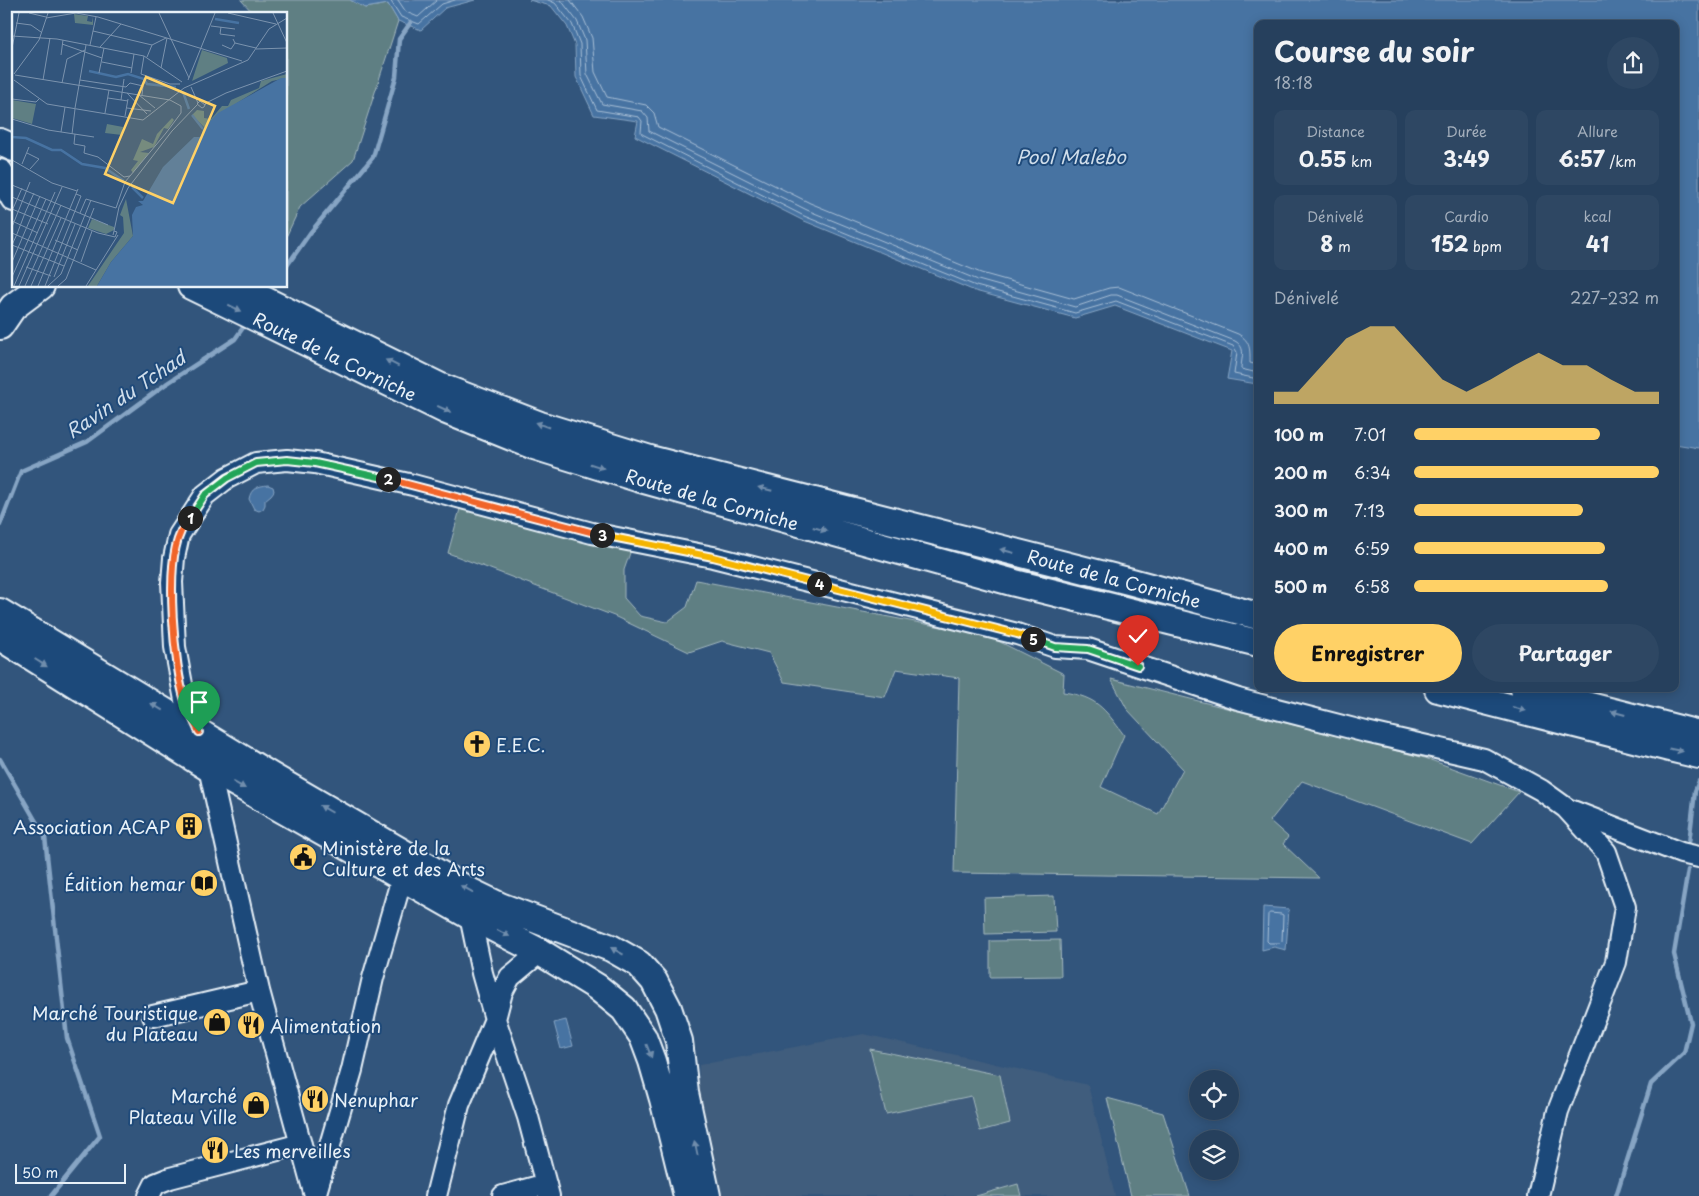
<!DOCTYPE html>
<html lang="fr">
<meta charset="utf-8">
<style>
body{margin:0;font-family:"Playpen Sans",sans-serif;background:#2e4763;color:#f1f3f6;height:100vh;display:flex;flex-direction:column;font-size:19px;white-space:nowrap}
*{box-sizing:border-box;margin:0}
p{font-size:16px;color:#a4afbc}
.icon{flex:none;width:28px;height:28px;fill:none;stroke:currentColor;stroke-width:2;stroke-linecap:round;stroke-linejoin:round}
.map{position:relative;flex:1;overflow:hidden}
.side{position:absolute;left:1254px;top:20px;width:425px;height:672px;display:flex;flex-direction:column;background:#26405d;border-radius:10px;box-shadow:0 2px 12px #0003,0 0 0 1px #425972}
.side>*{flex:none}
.buttons{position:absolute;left:1189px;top:1070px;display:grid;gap:10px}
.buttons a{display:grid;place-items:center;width:50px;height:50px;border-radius:50%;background:#26405d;box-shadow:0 2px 12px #0003,0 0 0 1px #425972;font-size:25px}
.scale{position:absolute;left:15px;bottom:12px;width:111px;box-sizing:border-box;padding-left:5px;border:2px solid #e8f1f8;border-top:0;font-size:14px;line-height:18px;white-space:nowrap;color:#e8f1f8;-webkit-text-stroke:4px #1f4a7a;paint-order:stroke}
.pin{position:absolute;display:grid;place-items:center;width:42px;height:42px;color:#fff;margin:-51px -21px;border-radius:50% 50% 50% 0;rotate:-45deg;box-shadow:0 0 5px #0007}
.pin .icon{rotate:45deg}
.km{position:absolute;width:25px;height:25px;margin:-12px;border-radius:50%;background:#222;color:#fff;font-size:14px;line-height:25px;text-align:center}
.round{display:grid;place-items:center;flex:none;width:52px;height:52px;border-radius:26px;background:#2e4763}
.overview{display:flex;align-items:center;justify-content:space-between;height:85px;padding:0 20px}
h1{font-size:28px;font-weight:700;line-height:38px}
.figures{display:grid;grid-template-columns:repeat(3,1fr);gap:8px;height:85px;padding:5px 20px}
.figures div{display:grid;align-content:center;border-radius:10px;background:#2e4763;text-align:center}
.figures b{font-size:21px;font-weight:700}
.figures small{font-size:14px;font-weight:400}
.figures p{font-size:14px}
.chart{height:140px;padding:10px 20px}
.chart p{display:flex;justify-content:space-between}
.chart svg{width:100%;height:90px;margin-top:5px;fill:#ffd166;opacity:.7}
.action{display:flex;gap:10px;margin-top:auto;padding:10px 20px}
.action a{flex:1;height:58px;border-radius:30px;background:#ffd166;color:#111;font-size:20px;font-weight:700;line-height:58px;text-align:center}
.action a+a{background:#2e4763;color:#f1f3f6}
ul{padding:0 20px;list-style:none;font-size:16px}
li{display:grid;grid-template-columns:80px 60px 1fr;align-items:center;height:38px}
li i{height:12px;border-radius:6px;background:#ffd166}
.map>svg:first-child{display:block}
.built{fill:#405d7d}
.green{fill:#5f7f83;stroke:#a4b8be}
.water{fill:#4773a2;stroke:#87a5c4}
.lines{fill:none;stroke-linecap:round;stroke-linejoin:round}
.shore{stroke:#a8bfd6;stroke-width:1}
.stream{stroke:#87a5c4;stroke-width:4.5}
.minor-casing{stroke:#e8f1f8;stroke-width:24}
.major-casing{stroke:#e8f1f8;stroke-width:30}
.minor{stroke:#1f4a7a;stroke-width:20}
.major{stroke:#1f4a7a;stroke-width:26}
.oneway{fill:#6f8dac}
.split-1-casing{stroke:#fff;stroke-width:10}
.split-2-casing{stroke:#fff;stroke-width:10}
.split-3-casing{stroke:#fff;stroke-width:10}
.split-4-casing{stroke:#fff;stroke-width:10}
.split-5-casing{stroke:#fff;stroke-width:10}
.split-6-casing{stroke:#fff;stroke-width:10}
.split-1{stroke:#f0652b;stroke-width:6}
.split-2{stroke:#22a559;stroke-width:6}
.split-3{stroke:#f0652b;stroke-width:6}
.split-4{stroke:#f5b400;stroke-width:6}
.split-5{stroke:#f5b400;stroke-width:6}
.split-6{stroke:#22a559;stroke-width:6}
.labels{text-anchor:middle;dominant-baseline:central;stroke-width:4;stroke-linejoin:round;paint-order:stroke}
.street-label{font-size:18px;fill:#e8f1f8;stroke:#1f4a7a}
.poi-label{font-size:18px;fill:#e8f1f8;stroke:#1f4a7a;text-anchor:start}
.water-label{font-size:19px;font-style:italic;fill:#d0deeb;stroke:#1f4a7a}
.inset-river{fill:none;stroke:#4773a2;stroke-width:2.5}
.inset-road{fill:none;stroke:#7b93ae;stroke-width:1}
.view{fill:#ffd166;fill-opacity:0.15;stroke:#ffd166;stroke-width:2.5}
.inset-edge{fill:none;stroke:#e8f1f8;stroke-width:2.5}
</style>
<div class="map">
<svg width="1699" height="1196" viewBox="0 0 1699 1196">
<rect width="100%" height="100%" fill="#32557c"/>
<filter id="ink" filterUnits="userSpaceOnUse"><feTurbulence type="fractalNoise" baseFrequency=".02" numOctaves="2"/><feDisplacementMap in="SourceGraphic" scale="10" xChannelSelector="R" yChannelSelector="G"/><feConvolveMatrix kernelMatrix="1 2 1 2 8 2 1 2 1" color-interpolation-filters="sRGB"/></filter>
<g filter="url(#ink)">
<!-- built -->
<path class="built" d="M 864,1034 L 1088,1085 L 1115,1196 L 722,1196 L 699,1104 L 699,1065 Z"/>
<!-- green -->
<path class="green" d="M 241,0 L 350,0 L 365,8 L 388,4 L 398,21 L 353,160 L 300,207 L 286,237 L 286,14 L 254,14 Z
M 460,509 L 631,550 L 624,570 L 624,598 L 640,616 L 667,622 L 687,607 L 696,580 L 988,636 L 1064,674 L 1063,692 C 1097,697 1104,708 1124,735 L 1101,787 L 1158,814 L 1183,769 L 1127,709 L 1111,679 L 1425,758 L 1519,792 L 1472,844 L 1302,781 L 1270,821 L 1288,837 L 1283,844 L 1319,878 L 954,873 L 959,678 L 896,669 L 885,697 L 784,682 L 769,653 L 722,641 L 689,652 L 614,616 L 448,553 Z
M 1054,896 L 1056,932 L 985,934 L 984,898 Z
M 1060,940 L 1061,976 L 990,977 L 990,941 Z
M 870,1049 L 1000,1075 L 1010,1123 L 980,1131 L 971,1096 L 886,1114 Z
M 1107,1098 L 1163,1113 L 1190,1196 L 1131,1196 Z
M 1018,1184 L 1021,1196 L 976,1196 Z"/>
<!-- water -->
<path class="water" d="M 350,0 L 475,0 L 445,8 L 421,30 L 398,21 L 388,4 L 365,8 Z
M 529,0 L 1699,0 L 1699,448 L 1675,444 L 1675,24 L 1258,24 L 1257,384 L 1227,379 L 1232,351 L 1115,306 L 1075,318 L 975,291 L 802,220 L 635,136 L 638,121 L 594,115 L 576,77 L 575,45 L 567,26 L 551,6 Z
M 268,485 L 273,487 L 274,491 L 271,495 L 265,500 L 265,505 L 263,509 L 259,511 L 254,509 L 249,499 C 251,488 258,486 268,485 Z
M 1263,907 L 1289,909 L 1286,950 L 1274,947 L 1262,950 Z
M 566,1020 L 573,1046 L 561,1049 L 554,1023 Z"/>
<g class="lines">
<!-- shore -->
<path class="shore" d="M 390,0 L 401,17 L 419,24 L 442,4 L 455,0
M 398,0 L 406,12 L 418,17 L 437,0
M 548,0 L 555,3 L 572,24 L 580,44 L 581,76 L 597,110 L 639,117 L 642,121 L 641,132 L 642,134 L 804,216 L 976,286 L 1075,313 L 1116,301 L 1233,346 L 1237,352 L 1234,374 L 1258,379
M 561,0 L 577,21 L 585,40 L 587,74 L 602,104 L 642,111 L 648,118 L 649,131 L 807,210 L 978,280 L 1075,307 L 1111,295 L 1117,295 L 1235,341 C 1247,348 1241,358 1241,369 L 1258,373
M 570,0 L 583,17 L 592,38 L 595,72 L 607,97 L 646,105 L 654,113 L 658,127 L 810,203 L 981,273 L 1074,299 L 1109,288 L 1119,287 L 1238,334 C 1251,341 1250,350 1250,363 L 1258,365
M 1270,913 L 1281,914 L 1283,915 L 1282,941 L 1280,943 L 1269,943 L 1267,941 L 1268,915 Z"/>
<!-- stream -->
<path class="stream" d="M 286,267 L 310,233 L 373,157 L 396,77 L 399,39 L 411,22
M 0,525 L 21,471 L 87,442 L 166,384 L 235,339 L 247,322
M 0,759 L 45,837 L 67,1038 L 100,1136 L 51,1196
M 1689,843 L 1695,791 L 1699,781
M 1616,1196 L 1651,1084 L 1684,1053 L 1691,1023 L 1674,954 L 1688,870"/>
<defs>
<path id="minor" d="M 1570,810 L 1681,853 L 1699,857
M 470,916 L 482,973 L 495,1019 L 528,1117 L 549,1196
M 153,1016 L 259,991
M 149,1196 L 155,1184 L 170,1178 L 301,1144
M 315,1196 L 259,991 L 209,768 L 199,732 L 185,700 L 180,674 L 175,647 L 172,582 L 174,558 L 179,535 L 205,495 L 227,478 L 256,463 L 287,460 L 315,463 L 413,485 L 592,533 L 713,557 L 1017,634 L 1055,647 L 1088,649 L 1238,699 L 1366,732 L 1484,759 L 1541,790 L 1566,808 L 1606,852 L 1625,907 L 1616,962 L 1558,1111 L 1538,1196
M 315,1196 L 352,1070 L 373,978 L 402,878
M 436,1196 L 459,1105 L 495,1019 L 502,992 L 510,977 L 540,952
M 503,1196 L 546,1184"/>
<path id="major" d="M 0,142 L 14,148
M 0,173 L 14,198
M 191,286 L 447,411 L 534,446 L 637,478 L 1015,583 L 1258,643
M 236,286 L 441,387 L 540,425 L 650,459 L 1132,582 L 1258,616
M 0,326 L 13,307 L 41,286
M 0,612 L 271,776 L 469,891 L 500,906 L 611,948 L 639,964 L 654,981 L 668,1008 L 679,1041 L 685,1093 L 707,1196
M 0,637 L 209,768 L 470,916 L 540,952 L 597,987 L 624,1009 L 643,1037 L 652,1061 L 663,1099 L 687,1196
M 1438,689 L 1669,748 L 1699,755
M 1524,689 L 1699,734"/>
</defs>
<!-- minor casing -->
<use href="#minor" class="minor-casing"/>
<!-- major casing -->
<use href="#major" class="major-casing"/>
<!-- minor -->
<use href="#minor" class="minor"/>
<!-- major -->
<use href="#major" class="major"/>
</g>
<!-- one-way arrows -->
<defs><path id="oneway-solid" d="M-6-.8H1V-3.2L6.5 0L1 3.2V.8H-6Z" transform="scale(1.25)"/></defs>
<g class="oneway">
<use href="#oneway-solid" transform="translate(235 308) rotate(26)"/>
<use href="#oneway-solid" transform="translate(392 363) rotate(-154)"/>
<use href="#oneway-solid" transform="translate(444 409) rotate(25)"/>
<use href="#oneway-solid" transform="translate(542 425) rotate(-161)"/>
<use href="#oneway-solid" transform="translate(597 466) rotate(17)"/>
<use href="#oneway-solid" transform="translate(765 489) rotate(-166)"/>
<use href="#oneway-solid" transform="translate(820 529) rotate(16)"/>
<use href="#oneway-solid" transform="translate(1007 551) rotate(-165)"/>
<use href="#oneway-solid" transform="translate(41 663) rotate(32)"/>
<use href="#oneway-solid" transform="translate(157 707) rotate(-149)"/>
<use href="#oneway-solid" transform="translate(1519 709) rotate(15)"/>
<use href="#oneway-solid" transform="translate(1618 713) rotate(-165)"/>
<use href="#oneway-solid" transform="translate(1676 750) rotate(12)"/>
<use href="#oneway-solid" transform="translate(239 785) rotate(30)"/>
<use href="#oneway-solid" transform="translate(326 809) rotate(-150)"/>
<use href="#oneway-solid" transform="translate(467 889) rotate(-152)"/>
<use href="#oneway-solid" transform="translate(503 933) rotate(27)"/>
<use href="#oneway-solid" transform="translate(617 951) rotate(-151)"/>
<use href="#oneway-solid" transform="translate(649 1051) rotate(69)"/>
<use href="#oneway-solid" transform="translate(696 1148) rotate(-102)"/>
</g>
</g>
<g class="lines" filter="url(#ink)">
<defs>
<path id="split-1" d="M 190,518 C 186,523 182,528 180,534 C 165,566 174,667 185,701 C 189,711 194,722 199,732"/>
<path id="split-2" d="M 190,518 L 205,495 L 227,478 L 256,463 L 287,460 L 315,463 L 388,479"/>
<path id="split-3" d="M 388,479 L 602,535"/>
<path id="split-4" d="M 602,535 L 713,557 L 819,584"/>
<path id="split-5" d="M 819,584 L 1017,634 L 1033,639"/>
<path id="split-6" d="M 1033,639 L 1055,647 L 1088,649 L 1138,666"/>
</defs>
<!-- split-1 casing -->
<use href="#split-1" class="split-1-casing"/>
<!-- split-2 casing -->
<use href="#split-2" class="split-2-casing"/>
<!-- split-3 casing -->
<use href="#split-3" class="split-3-casing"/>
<!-- split-4 casing -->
<use href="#split-4" class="split-4-casing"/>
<!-- split-5 casing -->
<use href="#split-5" class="split-5-casing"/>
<!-- split-6 casing -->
<use href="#split-6" class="split-6-casing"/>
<!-- split-1 -->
<use href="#split-1" class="split-1"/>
<!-- split-2 -->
<use href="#split-2" class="split-2"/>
<!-- split-3 -->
<use href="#split-3" class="split-3"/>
<!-- split-4 -->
<use href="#split-4" class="split-4"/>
<!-- split-5 -->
<use href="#split-5" class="split-5"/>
<!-- split-6 -->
<use href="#split-6" class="split-6"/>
</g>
<!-- icons -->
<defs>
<symbol id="church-disc" viewBox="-11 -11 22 22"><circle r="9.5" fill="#ffd166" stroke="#1f4a7a"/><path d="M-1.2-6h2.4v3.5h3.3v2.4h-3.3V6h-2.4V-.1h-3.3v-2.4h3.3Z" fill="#111"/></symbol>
<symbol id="building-disc" viewBox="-11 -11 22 22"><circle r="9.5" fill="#ffd166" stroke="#1f4a7a"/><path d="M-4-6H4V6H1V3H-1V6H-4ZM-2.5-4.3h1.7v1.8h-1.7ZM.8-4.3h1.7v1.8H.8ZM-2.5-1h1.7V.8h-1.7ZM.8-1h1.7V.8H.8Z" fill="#111"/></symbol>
<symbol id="civic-disc" viewBox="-11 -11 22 22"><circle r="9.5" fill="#ffd166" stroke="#1f4a7a"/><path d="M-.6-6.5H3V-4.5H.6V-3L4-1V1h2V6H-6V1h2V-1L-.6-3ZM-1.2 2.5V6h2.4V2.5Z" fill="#111"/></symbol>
<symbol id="library-disc" viewBox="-11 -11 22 22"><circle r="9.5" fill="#ffd166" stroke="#1f4a7a"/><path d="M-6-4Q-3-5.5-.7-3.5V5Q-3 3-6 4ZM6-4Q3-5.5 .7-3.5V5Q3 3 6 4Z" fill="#111"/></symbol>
<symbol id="shop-disc" viewBox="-11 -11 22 22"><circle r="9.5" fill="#ffd166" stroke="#1f4a7a"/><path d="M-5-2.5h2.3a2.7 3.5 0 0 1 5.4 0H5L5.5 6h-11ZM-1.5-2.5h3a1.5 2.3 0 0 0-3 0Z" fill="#111"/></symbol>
<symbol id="restaurant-disc" viewBox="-11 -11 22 22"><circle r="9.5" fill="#ffd166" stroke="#1f4a7a"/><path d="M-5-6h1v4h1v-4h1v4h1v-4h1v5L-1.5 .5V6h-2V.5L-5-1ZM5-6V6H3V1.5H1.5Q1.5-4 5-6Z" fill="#111"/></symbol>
</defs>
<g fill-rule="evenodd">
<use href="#church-disc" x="461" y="728" width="32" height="32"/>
<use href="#building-disc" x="173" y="810" width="32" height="32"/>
<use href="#civic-disc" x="287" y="841" width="32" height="32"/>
<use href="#library-disc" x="188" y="867" width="32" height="32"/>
<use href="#shop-disc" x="201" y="1006" width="32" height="32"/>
<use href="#restaurant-disc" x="235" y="1009" width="32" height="32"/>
<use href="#restaurant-disc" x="299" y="1083" width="32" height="32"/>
<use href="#shop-disc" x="240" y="1089" width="32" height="32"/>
<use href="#restaurant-disc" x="199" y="1134" width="32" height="32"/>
</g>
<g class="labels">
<!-- street labels -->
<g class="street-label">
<text transform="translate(335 356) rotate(26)">Route de la Corniche</text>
<text transform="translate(712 499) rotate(16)">Route de la Corniche</text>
<text transform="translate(1114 578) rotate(15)">Route de la Corniche</text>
</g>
<!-- poi labels -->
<g class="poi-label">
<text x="496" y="744">E.E.C.</text>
<text x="170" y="826" text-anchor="end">Association ACAP</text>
<text x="322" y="847">Ministère de la<tspan x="322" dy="21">Culture et des Arts</tspan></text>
<text x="185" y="883" text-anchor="end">Édition hemar</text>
<text x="198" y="1012" text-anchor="end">Marché Touristique<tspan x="198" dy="21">du Plateau</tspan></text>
<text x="270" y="1025">Alimentation</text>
<text x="237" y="1095" text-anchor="end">Marché<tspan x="237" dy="21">Plateau Ville</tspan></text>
<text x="334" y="1099">Nenuphar</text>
<text x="234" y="1150">Les merveilles</text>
</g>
<!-- water labels -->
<g class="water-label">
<text x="1071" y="156">Pool Malebo</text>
<text transform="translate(125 394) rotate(-34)">Ravin du Tchad</text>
</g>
</g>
<!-- overview -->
<g transform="translate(12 12)">
<rect width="275" height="275" fill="#32557c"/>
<path d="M 62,2 L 76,4 L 75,9 L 80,10 L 81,5 L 81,13 L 63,11 ZM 190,38 L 215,46 L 216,51 L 180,69 ZM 275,62 L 275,66 L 260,69 L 225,91 L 193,116 L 180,103 L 185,98 L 192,99 L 192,106 L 199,107 L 210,94 L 216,94 L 219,88 L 247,76 L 249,69 ZM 0,88 L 24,92 L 20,112 L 0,106 ZM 160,106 L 162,108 L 156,117 L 152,116 L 142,135 L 128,140 L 137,141 L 121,161 L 119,158 L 126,149 L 121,148 L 130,127 L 141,132 L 145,122 ZM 95,112 L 111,115 L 110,123 L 93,121 ZM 114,187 L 121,224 L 99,250 L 85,274 L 76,274 L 112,221 L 111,205 L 108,203 ZM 80,207 L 102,215 L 102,218 L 94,222 L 76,216 Z" fill="#5f7f83"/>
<path d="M 269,66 L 275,66 L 275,274 L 85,274 L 99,250 L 121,224 L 120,203 L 124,195 L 131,193 L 126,189 L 131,189 L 151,155 L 182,125 L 189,125 L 191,117 L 206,101 Z" fill="#4773a2"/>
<path class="inset-river" d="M 203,7 L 227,11M 77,59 L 104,65 L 116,62 L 132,67 L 135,72 L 164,75M 171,80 L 177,97M 180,103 L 191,117M 0,125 L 14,126 L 40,138 L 49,138 L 70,152 L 93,156 L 112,169M 120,175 L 131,186"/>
<path class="inset-road" d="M 17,1 L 34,5M 147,1 L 177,66M 216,1 L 264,12M 261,1 L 275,31M 34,6 L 64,1 L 86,5 L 230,49M 4,11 L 19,13 L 29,20M 199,14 L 223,17M 209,15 L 208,22 L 223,24M 81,19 L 140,33M 0,24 L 45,27 L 132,44 L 170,70M 221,27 L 223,31 L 244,36M 50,32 L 90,46M 78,33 L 84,5M 210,33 L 219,37 L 223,31M 88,35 L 109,12M 0,36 L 7,1M 244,37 L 275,36M 49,43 L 51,28M 132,44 L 129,62 L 158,72 L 168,72M 135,45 L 140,33 L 154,26M 90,50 L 120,56M 149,56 L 155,26M 87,61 L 92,36M 119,61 L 122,42M 2,62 L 27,28 L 36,1M 3,63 L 158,88 L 169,94 L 169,101 L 154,121 L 113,170 L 104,196 L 74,187 L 68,201M 2,68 L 35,92 L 131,108 L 172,76 L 236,48 L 257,17 L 275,6M 31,68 L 38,26M 68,68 L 114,75 L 118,71 L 131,74 L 130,83M 176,68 L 203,1M 50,71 L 55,47 L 73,38M 179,75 L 186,91M 115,81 L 135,102M 127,83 L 143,96M 96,86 L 116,89M 0,87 L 24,90 L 27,87M 109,88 L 112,67M 193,93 L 188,89 L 185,92 L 190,96 L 192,95 L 194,91 L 214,81 L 275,59M 63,96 L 74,33M 115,96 L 139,99M 93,101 L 97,78M 113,104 L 116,87M 0,107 L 36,118 L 82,125M 49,120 L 53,95M 60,122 L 63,97M 63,122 L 62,132 L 73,134 L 72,141 L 86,145 L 112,165 L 118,164M 15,141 L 27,147 L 18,157M 0,148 L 40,171 L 65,179M 10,152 L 17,135M 0,173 L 96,213M 22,181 L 13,201 L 5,222 L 0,233 L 52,254M 0,185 L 86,221 L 103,225 L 105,220 L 102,219 L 101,223M 0,197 L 36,212M 0,199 L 10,176M 0,209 L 26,221M 0,215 L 18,170M 102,219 L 107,195 L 116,176 L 160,119 L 185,93M 0,221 L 84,258M 43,228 L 66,238M 0,250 L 28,184M 69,250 L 80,219M 14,255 L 39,264M 0,265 L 34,187M 42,265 L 63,212M 2,274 L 43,180M 7,274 L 50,175M 13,274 L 49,193M 19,274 L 49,206M 26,274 L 66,177M 33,274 L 69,184 L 64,182M 36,274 L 49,262 L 79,188M 46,274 L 54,267 L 82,196M 74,274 L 106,223"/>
<path class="view" d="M 134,65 L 203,94 L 161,191 L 93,162 Z"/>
<rect width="275" height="275" class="inset-edge"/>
</g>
</svg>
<div class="buttons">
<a><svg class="icon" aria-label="locate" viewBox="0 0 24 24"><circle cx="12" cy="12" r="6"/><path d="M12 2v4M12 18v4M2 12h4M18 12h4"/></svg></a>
<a><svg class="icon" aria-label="layers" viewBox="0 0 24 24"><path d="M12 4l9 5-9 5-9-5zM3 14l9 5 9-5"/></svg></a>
</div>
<div class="scale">50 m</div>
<div class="pin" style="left:199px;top:732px;background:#1e9e55"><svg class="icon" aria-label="arrive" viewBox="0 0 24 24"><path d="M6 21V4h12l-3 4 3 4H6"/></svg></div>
<div class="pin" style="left:1138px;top:666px;background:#d93025"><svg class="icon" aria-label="check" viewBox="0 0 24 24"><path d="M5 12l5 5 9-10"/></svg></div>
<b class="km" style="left:190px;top:518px">1</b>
<b class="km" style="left:388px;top:479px">2</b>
<b class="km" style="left:602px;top:535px">3</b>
<b class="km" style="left:819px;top:584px">4</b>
<b class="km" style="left:1033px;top:639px">5</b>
<section class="side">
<div class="overview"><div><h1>Course du soir</h1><p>18:18</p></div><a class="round"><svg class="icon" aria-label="share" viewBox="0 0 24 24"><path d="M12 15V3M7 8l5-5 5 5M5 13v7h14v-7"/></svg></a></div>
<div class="figures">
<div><p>Distance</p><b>0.55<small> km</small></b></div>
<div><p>Durée</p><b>3:49</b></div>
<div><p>Allure</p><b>6:57<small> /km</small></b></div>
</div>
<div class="figures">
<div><p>Dénivelé</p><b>8<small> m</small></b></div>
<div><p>Cardio</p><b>152<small> bpm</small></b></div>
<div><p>kcal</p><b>41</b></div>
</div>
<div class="chart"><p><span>Dénivelé</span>227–232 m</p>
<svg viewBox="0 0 160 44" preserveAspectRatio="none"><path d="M0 44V38L10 38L20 25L30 12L40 6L50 6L60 19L70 32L80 38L90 32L100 25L110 19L120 25L130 25L140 32L150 38L160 38V44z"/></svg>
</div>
<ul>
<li><b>100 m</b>7:01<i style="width:76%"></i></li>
<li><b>200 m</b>6:34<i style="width:100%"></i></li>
<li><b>300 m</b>7:13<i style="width:69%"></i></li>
<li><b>400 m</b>6:59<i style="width:78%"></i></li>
<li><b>500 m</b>6:58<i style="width:79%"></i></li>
</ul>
<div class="action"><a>Enregistrer</a><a>Partager</a></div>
</section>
</div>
